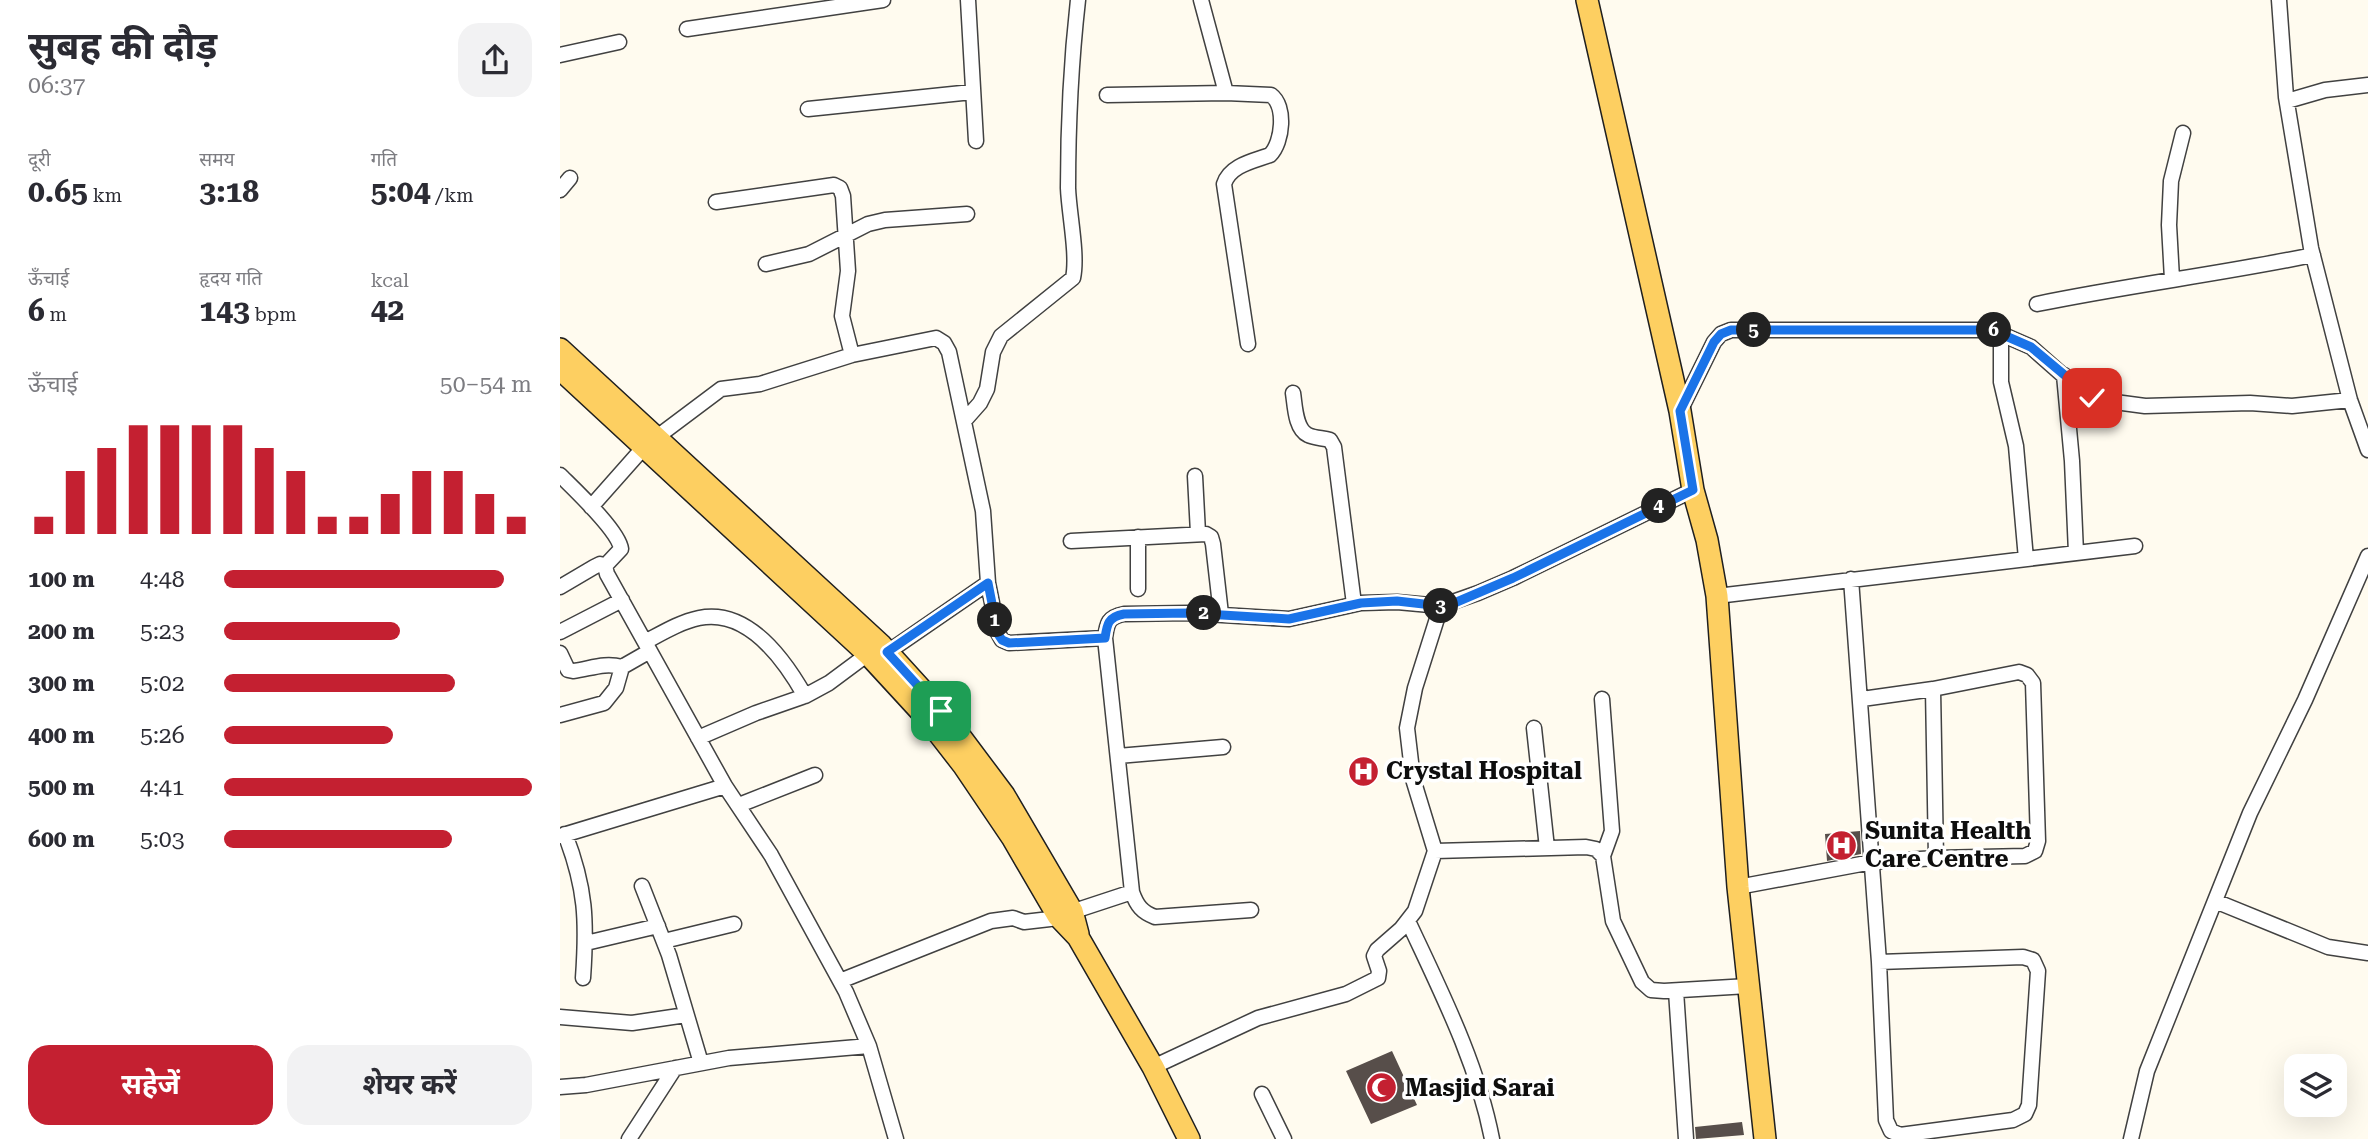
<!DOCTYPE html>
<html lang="hi">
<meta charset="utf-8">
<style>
body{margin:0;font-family:"Roboto Serif","Noto Sans Devanagari",serif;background:#f2f2f3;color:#2b2b33;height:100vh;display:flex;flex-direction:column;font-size:26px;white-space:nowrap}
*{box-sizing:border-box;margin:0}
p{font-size:23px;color:#7c7c81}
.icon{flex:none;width:38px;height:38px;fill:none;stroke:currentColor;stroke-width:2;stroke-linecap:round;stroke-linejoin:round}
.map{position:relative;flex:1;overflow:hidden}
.sheet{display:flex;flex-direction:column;background:#fff;width:560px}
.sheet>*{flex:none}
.buttons{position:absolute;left:1724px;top:1054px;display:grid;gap:14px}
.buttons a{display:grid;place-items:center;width:63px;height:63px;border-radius:14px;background:#fff;box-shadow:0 7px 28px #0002;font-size:35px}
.pin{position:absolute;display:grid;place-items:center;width:60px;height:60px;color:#fff;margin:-30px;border-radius:14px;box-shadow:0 4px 10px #0006}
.km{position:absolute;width:35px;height:35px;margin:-18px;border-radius:50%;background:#222;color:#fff;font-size:19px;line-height:35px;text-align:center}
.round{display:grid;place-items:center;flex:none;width:74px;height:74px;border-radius:21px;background:#f2f2f3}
.overview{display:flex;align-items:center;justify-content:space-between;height:119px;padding:0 28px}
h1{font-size:38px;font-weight:700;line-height:52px}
.metrics{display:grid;grid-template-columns:repeat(3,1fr);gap:10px;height:119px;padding:7px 28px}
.metrics div{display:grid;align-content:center}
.metrics b{font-size:30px;font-weight:700}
.metrics small{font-size:19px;font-weight:400}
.metrics p{font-size:19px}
.chart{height:196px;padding:14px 28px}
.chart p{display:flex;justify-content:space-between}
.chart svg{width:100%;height:126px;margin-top:7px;stroke:#c42031;stroke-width:6}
.action{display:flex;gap:14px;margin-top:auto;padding:14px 28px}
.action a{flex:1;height:80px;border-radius:21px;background:#c42031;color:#fff;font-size:28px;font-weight:700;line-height:80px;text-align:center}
.action a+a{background:#f2f2f3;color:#2b2b33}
ul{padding:0 28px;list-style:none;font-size:23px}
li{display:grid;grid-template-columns:112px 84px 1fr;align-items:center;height:52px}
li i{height:18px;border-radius:9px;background:#c42031}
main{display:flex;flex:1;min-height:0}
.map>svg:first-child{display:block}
.building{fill:#574e4a}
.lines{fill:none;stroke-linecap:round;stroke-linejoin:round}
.minor-casing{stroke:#414141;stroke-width:17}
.primary-casing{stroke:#1f1f1f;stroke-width:24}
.minor{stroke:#fff;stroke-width:14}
.primary{stroke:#fdcf61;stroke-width:21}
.route-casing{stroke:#fff;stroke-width:14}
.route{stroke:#1a73e8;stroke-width:9}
.labels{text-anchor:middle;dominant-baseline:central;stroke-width:7;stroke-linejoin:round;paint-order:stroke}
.poi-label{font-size:24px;font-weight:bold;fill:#0e0e0e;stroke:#fff;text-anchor:start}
</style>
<main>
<section class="sheet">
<div class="overview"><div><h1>सुबह की दौड़</h1><p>06:37</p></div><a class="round"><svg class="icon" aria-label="share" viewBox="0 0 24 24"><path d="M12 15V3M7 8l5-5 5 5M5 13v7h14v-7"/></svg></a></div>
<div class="metrics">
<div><p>दूरी</p><b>0.65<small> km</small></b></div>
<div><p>समय</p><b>3:18</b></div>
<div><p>गति</p><b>5:04<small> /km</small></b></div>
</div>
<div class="metrics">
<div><p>ऊँचाई</p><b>6<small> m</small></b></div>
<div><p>हृदय गति</p><b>143<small> bpm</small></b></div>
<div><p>kcal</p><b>42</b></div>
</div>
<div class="chart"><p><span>ऊँचाई</span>50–54 m</p>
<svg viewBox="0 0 160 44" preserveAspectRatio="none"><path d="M5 44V38M15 44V22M25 44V14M35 44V6M45 44V6M55 44V6M65 44V6M75 44V14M85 44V22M95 44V38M105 44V38M115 44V30M125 44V22M135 44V22M145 44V30M155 44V38"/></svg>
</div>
<ul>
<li><b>100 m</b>4:48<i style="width:91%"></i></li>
<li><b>200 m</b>5:23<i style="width:57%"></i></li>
<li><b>300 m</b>5:02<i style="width:75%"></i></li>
<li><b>400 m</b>5:26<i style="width:55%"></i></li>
<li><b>500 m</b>4:41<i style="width:100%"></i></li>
<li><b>600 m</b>5:03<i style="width:74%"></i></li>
</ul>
<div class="action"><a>सहेजें</a><a>शेयर करें</a></div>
</section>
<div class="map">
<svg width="1808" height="1139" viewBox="0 0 1808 1139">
<rect width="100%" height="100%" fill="#fffbef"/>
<!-- building -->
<path class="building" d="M 1300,831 L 1301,854 L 1267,861 L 1265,834 Z
M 832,1051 L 857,1105 L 811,1124 L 786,1071 Z
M 1182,1122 L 1184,1135 L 1136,1139 L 1135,1127 Z"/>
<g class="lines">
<defs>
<path id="minor" d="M 408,0 L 416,141
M 641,0 L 666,93
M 1719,0 L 1726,97 L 1751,248 L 1790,400 L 1808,450
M 127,29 L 323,0
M 0,55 L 59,42
M 547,95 L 666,93 L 711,95 C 726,106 723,142 710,155 C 694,161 670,165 664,184 L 688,344
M 1727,101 L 1765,90 L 1808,85
M 248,109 L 412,92
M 0,190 L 10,178
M 156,202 L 274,185 L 280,188 L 283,196 L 288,271 L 282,316 L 292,355
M 206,264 L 249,254 L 308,224 L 325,220 L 407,214
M 1612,279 L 1609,225 L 1611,181 L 1623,133
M 1477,304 C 1569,285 1661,274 1753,255
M 1441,332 L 1441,382 L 1456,446 L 1466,559
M 1504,375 L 1512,461 L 1516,553
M 733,393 C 735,405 735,429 748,435 C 754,438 763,438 770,440 L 774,447 L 794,604
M 1120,411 L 1154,342 L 1161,334 L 1171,330 L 1432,330 L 1471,347 L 1514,385 L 1532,398 L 1540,400 L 1585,406 L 1690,403 L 1732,406 L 1790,400
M 405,420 L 420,403 L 427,389 L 433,352 L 441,336 L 513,278 C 518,255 509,214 508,188 C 508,125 511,62 518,0
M 0,475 C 14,489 59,531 61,549 L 45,566 L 47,574 L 165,786 L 211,855 L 286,992 L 309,1046 L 336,1139
M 635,476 L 638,533
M 31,507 L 85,446 L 161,389 L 200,384 L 292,355 L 376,338 L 384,343 L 389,352 L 423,511 L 428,583 L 438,633 L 442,640 L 449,643 L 545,638
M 511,541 L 646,534 L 651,537 L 653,544 L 661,614
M 1291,579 L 1319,962
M 0,587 L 34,567 L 40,564 L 45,566
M 578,589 L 578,537
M 1157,596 L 1575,546
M 0,632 L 62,600
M 85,642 C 102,633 120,622 139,618 C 188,608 224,659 245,696
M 0,653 L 8,670 L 13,671 C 30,669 44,662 62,667
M 322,656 L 428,583
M 1373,689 L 1376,858
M 1042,699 L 1052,831 L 1043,856
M 0,715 L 44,703 L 56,688 L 62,667 L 90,651
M 974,728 L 987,848
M 138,738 L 196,713 L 245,696 L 269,683 L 308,654
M 558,756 L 663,747
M 179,805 L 255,775
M 5,834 C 26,888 27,921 23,978
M 0,836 L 165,786
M 875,851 L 1026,847 L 1036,849 L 1043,856 L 1053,921 L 1082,982 L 1091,990 L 1104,991 L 1188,986
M 82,886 L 109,955 L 141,1063
M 1178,887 L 1312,862 L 1376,858 L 1465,856 L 1475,851 L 1478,841 L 1473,683 L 1467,675 L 1459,672 L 1373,689 L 1302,699
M 1655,901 L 1768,947 L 1808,953
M 691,910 L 595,917 C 582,912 577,906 572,892 L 545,638 C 547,623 548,617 564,614 L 629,613 L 729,619 L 801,603 L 837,602 L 881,606
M 848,921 C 881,992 917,1062 932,1139
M 104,941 L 174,924
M 26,943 L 98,926
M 1463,957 L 1473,960 L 1478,971 L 1469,1105 L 1465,1114 L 1453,1120 L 1340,1135 L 1331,1131 L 1326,1120 L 1319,962 Z
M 280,981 L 431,921 L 453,918 L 464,922 L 490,919 L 572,892
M 1116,991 L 1126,1139
M 0,1017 L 72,1023 L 126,1015
M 593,1067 L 698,1018 L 786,994 L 818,978 L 819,971 L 814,956 L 817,950 L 841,929 L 855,911 L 875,851 L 853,779 L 847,728 L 855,688 L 881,606 L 918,593 L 953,578 L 1133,490
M 0,1087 L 26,1085 L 169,1058 L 309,1046
M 702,1094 L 724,1139
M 69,1139 L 115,1068
M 1571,1139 L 1587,1071 L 1690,813 L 1745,700 L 1808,556"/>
<path id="primary" d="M 1027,0 L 1120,411 L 1133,490 L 1147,540 L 1157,596 L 1178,887 L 1205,1139
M 0,349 L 321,645 L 381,711 L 444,795 L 512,911 L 518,934
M 0,369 L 308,654 L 366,717 L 404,766 L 452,837 L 498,916 L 518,937 L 593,1067 L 629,1139"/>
</defs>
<!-- minor casing -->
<use href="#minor" class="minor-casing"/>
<!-- primary casing -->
<use href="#primary" class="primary-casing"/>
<!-- minor -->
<use href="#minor" class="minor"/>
<!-- primary -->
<use href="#primary" class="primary"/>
</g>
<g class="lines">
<defs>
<path id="route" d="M 381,711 L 327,652 L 428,583 L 438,634 L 442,640 L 449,643 L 545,638 C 547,624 548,617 564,614 L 629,613 L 729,619 L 801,603 L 837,601 L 881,606 L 892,604 L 953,578 L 1133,490 L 1120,411 L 1154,342 L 1161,334 L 1171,330 L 1432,330 L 1471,347 L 1532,398"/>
</defs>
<!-- route casing -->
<use href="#route" class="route-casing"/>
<!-- route -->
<use href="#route" class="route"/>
</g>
<!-- icons -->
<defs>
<symbol id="hospital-disc" viewBox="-11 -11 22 22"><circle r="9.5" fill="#c42031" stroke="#fff"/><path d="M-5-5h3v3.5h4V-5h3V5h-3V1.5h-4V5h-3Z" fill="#fff"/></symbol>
<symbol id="mosque-disc" viewBox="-11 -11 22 22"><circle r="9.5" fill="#c42031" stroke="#fff"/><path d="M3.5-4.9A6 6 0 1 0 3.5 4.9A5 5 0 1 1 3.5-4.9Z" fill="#fff"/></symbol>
</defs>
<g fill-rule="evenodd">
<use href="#hospital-disc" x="786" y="754" width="35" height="35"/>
<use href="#hospital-disc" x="1264" y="828" width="35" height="35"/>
<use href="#mosque-disc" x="804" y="1070" width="35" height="35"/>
</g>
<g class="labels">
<!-- poi labels -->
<g class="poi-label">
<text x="826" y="771">Crystal Hospital</text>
<text x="1305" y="831">Sunita Health<tspan x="1305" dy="28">Care Centre</tspan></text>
<text x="845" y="1088">Masjid Sarai</text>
</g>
</g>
</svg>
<div class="buttons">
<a><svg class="icon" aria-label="layers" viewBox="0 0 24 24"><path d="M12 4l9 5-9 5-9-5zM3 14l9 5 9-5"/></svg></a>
</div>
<div class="pin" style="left:381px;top:711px;background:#1e9e55"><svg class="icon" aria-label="arrive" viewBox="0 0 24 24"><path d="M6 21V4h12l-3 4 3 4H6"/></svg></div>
<div class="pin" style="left:1532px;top:398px;background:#d93025"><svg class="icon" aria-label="check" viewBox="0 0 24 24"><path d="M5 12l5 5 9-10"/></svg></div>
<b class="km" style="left:435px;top:620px">1</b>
<b class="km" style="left:644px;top:613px">2</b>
<b class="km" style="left:881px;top:606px">3</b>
<b class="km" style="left:1099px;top:506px">4</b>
<b class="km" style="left:1194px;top:330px">5</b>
<b class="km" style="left:1434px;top:330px">6</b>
</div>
</main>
